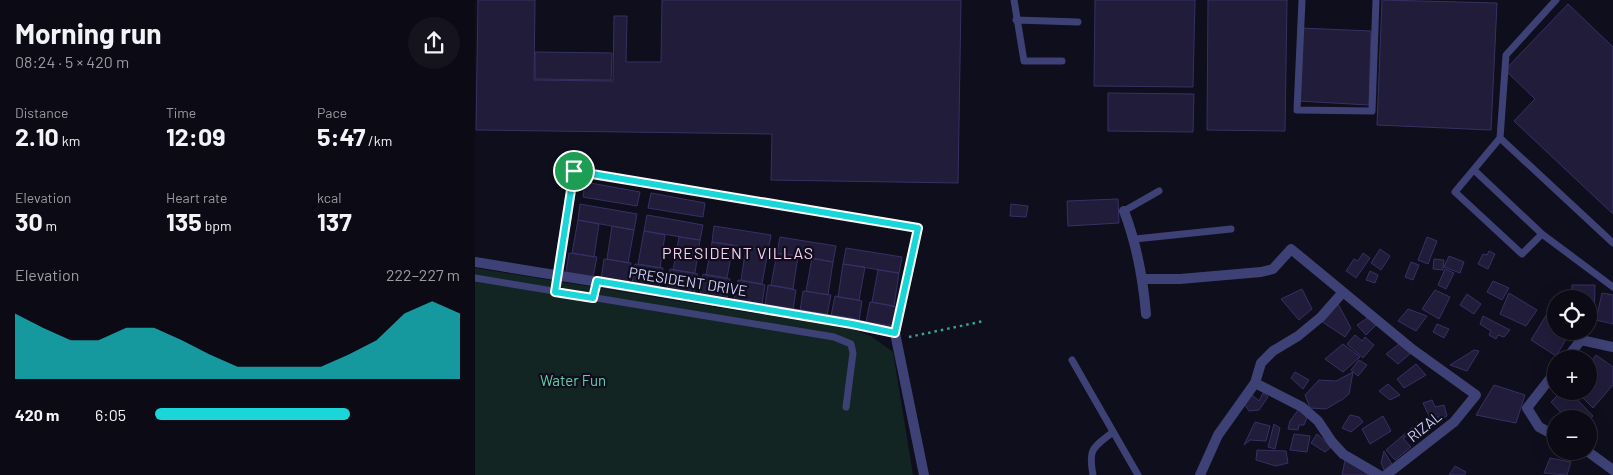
<!DOCTYPE html>
<meta charset="utf-8">
<style>
body{margin:0;font-family:Barlow,sans-serif;background:#14131e;color:#f1f3f6;height:100vh;display:flex;flex-direction:column;font-size:19px;white-space:nowrap}
*{box-sizing:border-box;margin:0}
p{font-size:16px;color:#9a9aa0}
.icon{flex:none;width:28px;height:28px;fill:none;stroke:currentColor;stroke-width:2;stroke-linecap:round;stroke-linejoin:round}
.map{position:relative;flex:1;overflow:hidden}
.sheet{display:flex;flex-direction:column;background:#0b0a15;width:475px}
.sheet>*{flex:none}
.controls{position:absolute;left:1072px;top:290px;display:grid;gap:10px}
.controls a{display:grid;place-items:center;width:50px;height:50px;border-radius:50%;background:#0b0a15;box-shadow:0 5px 20px #0002,0 0 0 1px #2b2b34;font-size:25px}
.pin{position:absolute;display:grid;place-items:center;width:42px;height:42px;color:#fff;margin:-21px;border:2px solid #fff;border-radius:50%;box-shadow:0 1px 5px #0007}
.round{display:grid;place-items:center;flex:none;width:52px;height:52px;border-radius:26px;background:#14131e}
.headline{display:flex;align-items:center;justify-content:space-between;height:85px;padding:0 15px}
h1{font-size:28px;font-weight:700;line-height:38px}
.metrics{display:grid;grid-template-columns:repeat(3,1fr);gap:8px;height:85px;padding:5px 15px}
.metrics div{display:grid;align-content:center}
.metrics b{font-size:25px;font-weight:700}
.metrics small{font-size:14px;font-weight:400}
.metrics p{font-size:14px}
.chart{height:140px;padding:10px 15px}
.chart p{display:flex;justify-content:space-between}
.chart svg{width:100%;height:90px;margin-top:5px;fill:#1ad6d9;opacity:.7}
ul{padding:0 15px;list-style:none;font-size:16px}
li{display:grid;grid-template-columns:80px 60px 1fr;align-items:center;height:38px}
li i{height:12px;border-radius:6px;background:#1ad6d9}
main{display:flex;flex:1;min-height:0}
.map>svg:first-child{display:block}
.green{fill:#122523}
.building{fill:#201c3a;stroke:#363164}
.lines{fill:none;stroke-linecap:round;stroke-linejoin:round}
.path{stroke:#3ba192;stroke-width:2.5;stroke-dasharray:2.5 4;stroke-linecap:butt}
.service{stroke:#3e4175;stroke-width:7}
.minor{stroke:#3e4175;stroke-width:10}
.route-casing{stroke:#fff;stroke-width:10}
.route{stroke:#1ad6d9;stroke-width:6}
.labels{text-anchor:middle;dominant-baseline:central;stroke-width:4.5;stroke-linejoin:round;paint-order:stroke}
.street-label{font-size:15px;fill:#cfcef9;stroke:#0f0e1c}
.park-label{font-size:15px;fill:#64cfab;stroke:#0f0e1c}
.neighbourhood-label{font-size:16px;letter-spacing:1px;fill:#f9d0ee;stroke:#0f0e1c}
</style>
<main>
<section class="sheet">
<div class="headline"><div><h1>Morning run</h1><p>08:24 · 5 × 420 m</p></div><a class="round"><svg class="icon" aria-label="share" viewBox="0 0 24 24"><path d="M12 15V3M7 8l5-5 5 5M5 13v7h14v-7"/></svg></a></div>
<div class="metrics">
<div><p>Distance</p><b>2.10<small> km</small></b></div>
<div><p>Time</p><b>12:09</b></div>
<div><p>Pace</p><b>5:47<small> /km</small></b></div>
</div>
<div class="metrics">
<div><p>Elevation</p><b>30<small> m</small></b></div>
<div><p>Heart rate</p><b>135<small> bpm</small></b></div>
<div><p>kcal</p><b>137</b></div>
</div>
<div class="chart"><p><span>Elevation</span>222–227 m</p>
<svg viewBox="0 0 160 44" preserveAspectRatio="none"><path d="M0 44V12L10 19L20 25L30 25L40 19L50 19L60 25L70 32L80 38L90 38L100 38L110 38L120 32L130 25L140 12L150 6L160 12V44z"/></svg>
</div>
<ul>
<li><b>420 m</b>6:05<i style="width:64%"></i></li>
</ul>
</section>
<div class="map">
<svg width="1138" height="475" viewBox="0 0 1138 475">
<rect width="100%" height="100%" fill="#0f0e1c"/>
<!-- green -->
<path class="green" d="M 0,268 L 376,329 L 396,336 L 418,352 L 438,475 L 0,475 Z"/>
<!-- building -->
<path class="building" d="M 3,0 L 60,0 L 59,80 L 138,81 L 139,16 L 152,16 L 151,62 L 186,62 L 187,0 L 486,0 L 483,183 L 296,180 L 297,134 L 1,130 Z
M 620,0 L 720,0 L 718,87 L 619,86 Z
M 733,0 L 812,0 L 810,131 L 732,130 Z
M 907,0 L 1022,3 L 1016,130 L 902,125 Z
M 1093,4 L 1138,47 L 1138,214 L 1039,121 L 1060,99 L 1030,70 Z
M 826,28 L 896,31 L 894,105 L 823,101 Z
M 60,52 L 137,53 L 136,80 L 60,79 Z
M 633,93 L 719,94 L 718,132 L 633,131 Z
M 110,182 L 165,192 L 162,206 L 108,197 Z
M 176,193 L 230,203 L 228,217 L 173,208 Z
M 643,199 L 644,223 L 593,226 L 592,201 Z
M 105,204 L 162,214 L 159,230 L 103,220 Z
M 536,204 L 553,206 L 551,217 L 535,216 Z
M 172,215 L 228,225 L 225,240 L 169,231 Z
M 103,220 L 124,224 L 119,257 L 97,253 Z
M 137,226 L 159,230 L 153,263 L 132,259 Z
M 239,226 L 296,235 L 293,251 L 237,242 Z
M 169,231 L 190,235 L 185,268 L 163,264 Z
M 204,237 L 225,240 L 220,273 L 198,270 Z
M 305,237 L 361,246 L 358,262 L 302,253 Z
M 952,237 L 962,241 L 953,264 L 943,260 Z
M 237,242 L 258,245 L 252,278 L 231,275 Z
M 271,247 L 293,251 L 287,284 L 266,280 Z
M 371,248 L 427,257 L 424,273 L 368,264 Z
M 905,249 L 915,256 L 906,270 L 896,263 Z
M 1014,251 L 1020,254 L 1013,269 L 1003,264 L 1008,254 L 1012,255 Z
M 94,253 L 122,257 L 118,277 L 91,273 Z
M 302,253 L 323,256 L 318,289 L 296,285 Z
M 888,253 L 895,258 L 881,278 L 871,271 L 879,259 L 883,261 Z
M 974,256 L 989,262 L 985,273 L 969,267 Z
M 337,258 L 358,262 L 353,295 L 331,291 Z
M 129,259 L 156,263 L 153,283 L 126,279 Z
M 959,259 L 969,260 L 968,270 L 958,269 Z
M 936,262 L 944,265 L 938,280 L 930,277 Z
M 160,264 L 188,268 L 184,288 L 157,284 Z
M 368,264 L 390,267 L 384,300 L 363,297 Z
M 195,269 L 223,274 L 219,294 L 192,289 Z
M 970,269 L 979,273 L 971,289 L 963,285 Z
M 403,270 L 424,273 L 419,306 L 397,302 Z
M 895,271 L 903,275 L 900,283 L 891,280 Z
M 228,274 L 255,279 L 252,299 L 225,294 Z
M 263,280 L 290,285 L 287,305 L 259,300 Z
M 1018,281 L 1034,288 L 1027,300 L 1012,292 Z
M 293,285 L 321,290 L 318,310 L 290,305 Z
M 1097,285 L 1120,285 L 1119,322 L 1114,322 L 1114,299 L 1097,299 Z
M 827,289 L 837,309 L 824,320 L 806,299 Z
M 960,290 L 975,297 L 964,319 L 947,309 Z
M 328,291 L 356,295 L 352,315 L 325,311 Z
M 1034,293 L 1062,310 L 1051,326 L 1025,314 Z
M 1127,293 L 1138,295 L 1138,324 L 1121,320 Z
M 992,294 L 1006,304 L 999,314 L 985,305 Z
M 360,296 L 387,301 L 384,321 L 356,316 Z
M 395,302 L 422,307 L 419,326 L 391,322 Z
M 863,304 L 876,328 L 870,337 L 846,321 Z
M 933,309 L 952,316 L 941,331 L 923,321 Z
M 1072,314 L 1081,319 L 1081,331 L 1096,331 L 1081,356 L 1056,340 Z
M 1008,316 L 1035,330 L 1029,337 L 1023,335 L 1021,339 L 1014,335 L 1016,331 L 1005,324 Z
M 894,317 L 901,325 L 891,335 L 882,325 Z
M 962,324 L 974,329 L 969,338 L 958,332 Z
M 880,335 L 887,341 L 890,337 L 899,345 L 888,358 L 872,344 Z
M 868,344 L 885,357 L 868,372 L 850,359 Z
M 924,344 L 936,353 L 923,364 L 911,354 Z
M 999,350 L 1004,351 L 992,371 L 975,365 Z
M 1121,355 L 1138,367 L 1138,385 L 1118,408 L 1101,391 L 1114,391 L 1114,365 Z
M 884,360 L 892,365 L 883,376 L 876,370 Z
M 941,364 L 951,375 L 929,388 L 922,379 Z
M 820,372 L 834,380 L 828,389 L 816,378 Z
M 878,372 L 874,394 L 868,399 L 851,409 L 835,408 L 830,395 L 844,380 L 861,381 Z
M 913,384 L 925,395 L 915,400 L 904,391 Z
M 1019,385 L 1050,395 L 1041,423 L 1001,415 Z
M 1087,391 L 1094,391 L 1118,416 L 1114,420 L 1092,419 L 1076,402 Z
M 788,393 L 793,397 L 784,410 L 774,411 L 770,405 L 776,394 L 784,401 Z
M 957,400 L 960,407 L 969,405 L 972,416 L 964,420 L 964,417 L 955,418 L 948,403 Z
M 824,409 L 833,415 L 829,425 L 824,425 L 823,430 L 813,429 L 815,421 Z
M 875,415 L 884,417 L 888,422 L 876,432 L 867,428 Z
M 908,416 L 916,431 L 895,444 L 887,429 Z
M 780,422 L 795,426 L 791,441 L 775,440 L 769,445 Z
M 799,424 L 805,428 L 800,449 L 793,447 Z
M 939,426 L 943,431 L 928,438 L 936,447 L 920,460 L 911,450 Z
M 819,434 L 835,436 L 832,452 L 815,450 Z
M 842,434 L 856,447 L 850,452 L 836,443 Z
M 782,450 L 811,451 L 813,463 L 801,466 L 781,460 Z
M 909,451 L 918,466 L 910,472 L 906,463 Z
M 1075,458 L 1096,462 L 1092,475 L 1069,473 Z
M 870,460 L 893,474 L 892,475 L 867,475 Z
M 980,466 L 991,472 L 989,475 L 974,475 Z"/>
<g class="lines">
<!-- path -->
<path class="path" d="M 110,173 L 443,227 L 422,322
M 434,337 L 509,321"/>
<!-- service -->
<path class="service" d="M 539,0 L 549,61 L 587,61
M 827,0 L 822,110 L 897,111 L 901,0
M 541,20 L 603,22
M 1025,138 L 1138,243
M 999,170 L 1067,234 L 1138,287
M 649,211 L 684,191
M 1067,234 L 1047,254 L 980,192 L 1025,138 L 1031,55 L 1081,0
M 660,239 L 756,229
M 0,278 L 359,337 L 376,344 L 378,353 L 371,407
M 80,292 L 83,275
M 119,298 L 122,281
M 597,360 L 663,475
M 618,475 C 613,448 618,448 638,432"/>
<!-- minor -->
<path class="minor" d="M 649,211 C 662,245 668,278 671,314
M 0,262 L 377,323 L 420,333 L 449,475
M 83,275 L 99,171
M 668,279 L 705,279 L 786,272 L 798,269 L 816,249 L 937,349 L 1001,395 L 979,422 L 911,475
M 1091,359 L 1106,340 L 1138,347
M 1081,371 L 1052,408 L 1064,427 L 1081,436
M 780,383 L 827,407 L 843,421 L 857,442 L 868,454 L 904,475
M 1112,451 L 1138,470
M 725,475 L 743,435 L 780,383 L 786,363 L 798,351 L 823,336 L 846,317 L 868,292"/>
</g>
<g class="lines">
<defs>
<path id="route" d="M 99,171 L 443,228 L 420,333 L 377,324 L 122,281 L 118,298 L 80,292 Z"/>
</defs>
<!-- route casing -->
<use href="#route" class="route-casing"/>
<!-- route -->
<use href="#route" class="route"/>
</g>
<g class="labels">
<!-- street labels -->
<g class="street-label">
<text transform="translate(213 281) rotate(9)">PRESIDENT DRIVE</text>
<text transform="translate(949 426) rotate(-39)">RIZAL</text>
</g>
<!-- park labels -->
<g class="park-label">
<text x="98" y="380">Water Fun</text>
</g>
<!-- neighbourhood labels -->
<g class="neighbourhood-label">
<text x="263" y="252">PRESIDENT VILLAS</text>
</g>
</g>
</svg>
<div class="controls">
<a><svg class="icon" aria-label="locate" viewBox="0 0 24 24"><circle cx="12" cy="12" r="6"/><path d="M12 2v4M12 18v4M2 12h4M18 12h4"/></svg></a>
<a>+</a>
<a>−</a>
</div>
<div class="pin" style="left:99px;top:171px;background:#1e9e55"><svg class="icon" aria-label="arrive" viewBox="0 0 24 24"><path d="M6 21V4h12l-3 4 3 4H6"/></svg></div>
</div>
</main>
